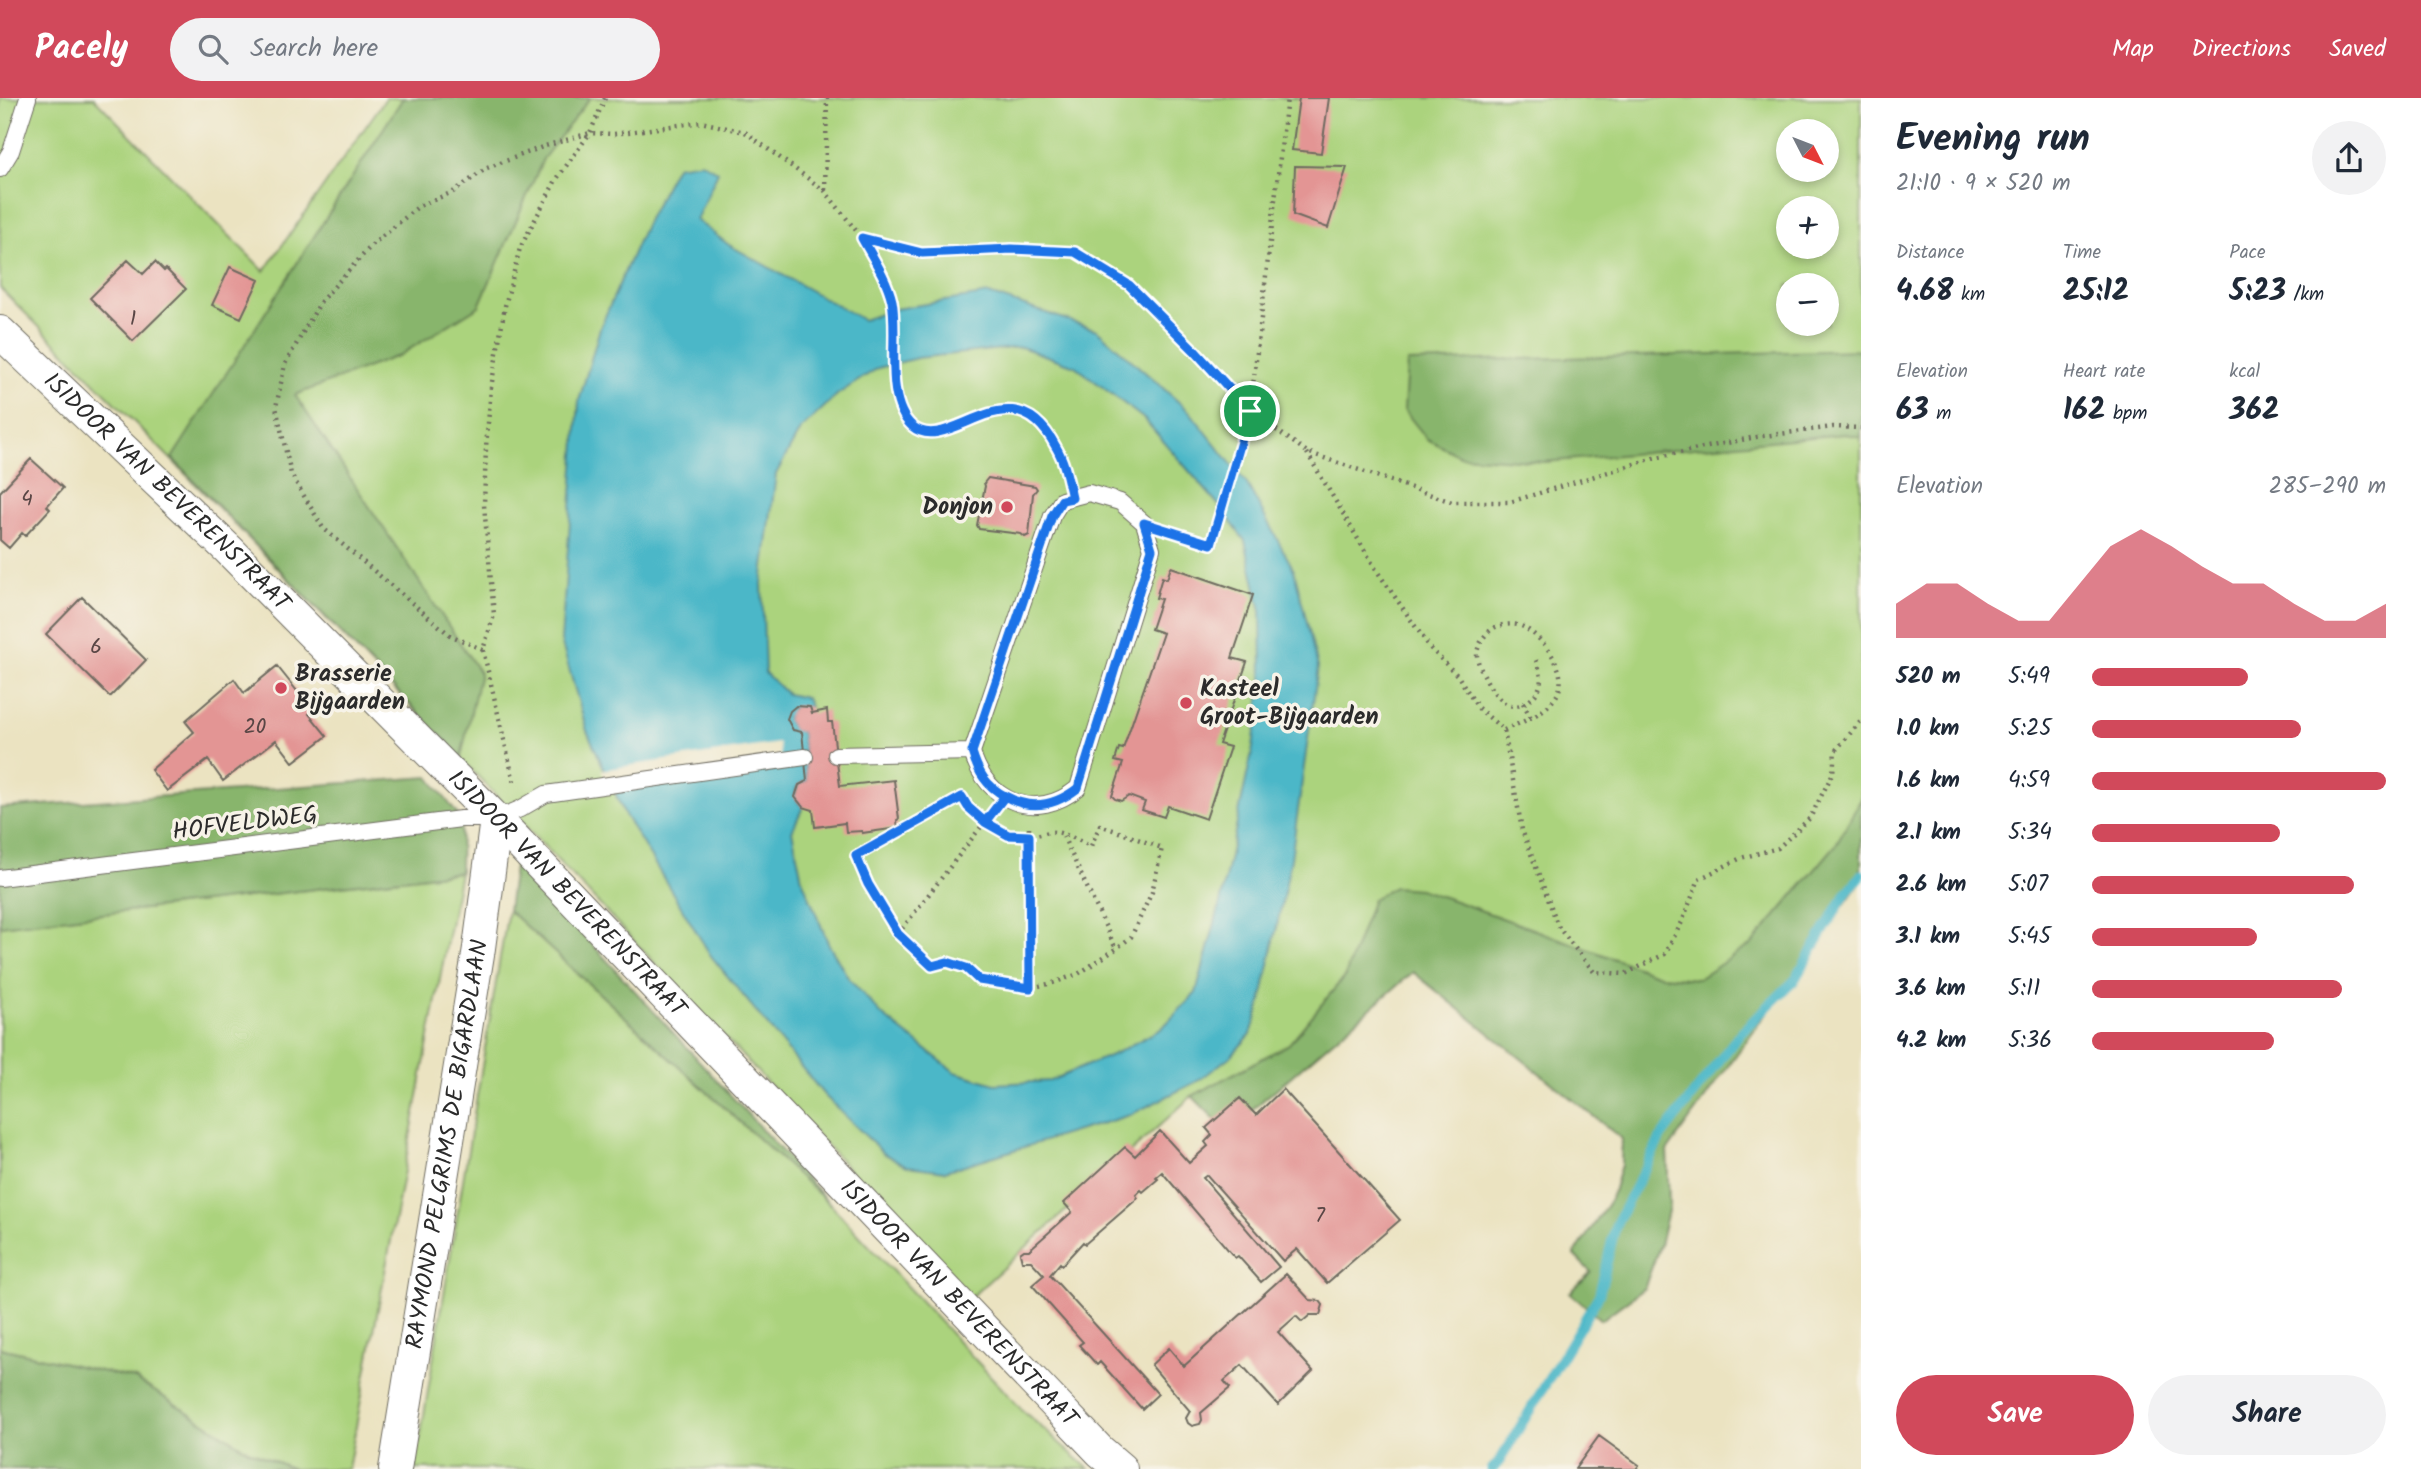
<!DOCTYPE html>
<meta charset="utf-8">
<style>
body{margin:0;font-family:Kalam,sans-serif;background:#f2f2f3;color:#1f2937;height:100vh;display:flex;flex-direction:column;font-size:26px;white-space:nowrap}
*{box-sizing:border-box;margin:0}
p{font-size:23px;color:#747a83}
.icon{flex:none;width:38px;height:38px;fill:none;stroke:currentColor;stroke-width:2;stroke-linecap:round;stroke-linejoin:round}
.map{position:relative;flex:1;overflow:hidden}
.panel{display:flex;flex-direction:column;background:#fff;width:560px}
.panel>*{flex:none}
.needle{width:46px;rotate:132deg}
.controls{position:absolute;left:1776px;top:21px;display:grid;gap:14px}
.controls a{display:grid;place-items:center;width:63px;height:63px;border-radius:50%;background:#fff;box-shadow:0 4px 10px #0003;font-size:35px}
.pin{position:absolute;display:grid;place-items:center;width:60px;height:60px;color:#fff;margin:-30px;border:4px solid #fff;border-radius:50%;box-shadow:0 2px 7px #0007}
.round{display:grid;place-items:center;flex:none;width:74px;height:74px;border-radius:37px;background:#f2f2f3}
.overview{display:flex;align-items:center;justify-content:space-between;height:119px;padding:0 35px}
h1{font-size:38px;font-weight:700;line-height:52px}
.stats{display:grid;grid-template-columns:repeat(3,1fr);gap:10px;height:119px;padding:7px 35px}
.stats div{display:grid;align-content:center}
.stats b{font-size:30px;font-weight:700}
.stats small{font-size:19px;font-weight:400}
.stats p{font-size:19px}
.chart{height:196px;padding:14px 35px}
.chart p{display:flex;justify-content:space-between}
.chart svg{width:100%;height:126px;margin-top:7px;fill:#d1495b;opacity:.7}
.primary-button{display:flex;gap:14px;margin-top:auto;padding:14px 35px}
.primary-button a{flex:1;height:80px;border-radius:42px;background:#d1495b;color:#fff;font-size:28px;font-weight:700;line-height:80px;text-align:center}
.primary-button a+a{background:#f2f2f3;color:#1f2937}
ul{padding:0 35px;list-style:none;font-size:23px}
li{display:grid;grid-template-columns:112px 84px 1fr;align-items:center;height:52px}
li i{height:18px;border-radius:9px;background:#d1495b}
header{display:flex;align-items:center;gap:42px;box-sizing:border-box;height:98px;padding:0 35px;background:#d1495b;color:#fff}
header strong{font-size:33px}
nav{display:flex;gap:38px;margin-inline-start:auto;font-size:24px}
.search{width:490px;height:63px;background:#f2f2f3;display:flex;align-items:center;gap:18px;box-sizing:border-box;padding:0 24px;border-radius:38px;color:#747a83;font-size:26px}
main{display:flex;flex:1;min-height:0}
.map>svg:first-child{display:block}
.green{fill:#abd37d;stroke:#6b7f54;stroke-width:2;fill-rule:evenodd}
.forest{fill:#88b56c;stroke:#5a704c;stroke-width:2}
.water{fill:#4cb7c8;stroke:#3c717a;stroke-width:2;fill-rule:evenodd}
.pier{fill:#ebe3c1}
.lines{fill:none;stroke-linecap:round;stroke-linejoin:round}
.stream{stroke:#4cb7c8;stroke-width:10}
.building{fill:#e39594}
.service-casing{stroke:#6e6b60;stroke-width:18}
.minor-casing{stroke:#6e6b60;stroke-width:34}
.path{stroke:#6e6b60;stroke-width:4.5;stroke-dasharray:2 5;stroke-linecap:butt}
.service{stroke:#fff;stroke-width:16}
.minor{stroke:#fff;stroke-width:32}
.route-casing{stroke:#fff;stroke-width:14}
.route{stroke:#1a73e8;stroke-width:9}
.poi-dot{fill:#d1495b;stroke:#f7f3e8;stroke-width:2.5}
.labels{text-anchor:middle;dominant-baseline:central;stroke-width:7;stroke-linejoin:round;paint-order:stroke}
.number-label{font-size:21px;fill:#594645}
.street-label{font-size:24px;fill:#2b2b2b;stroke:#f7f3e8}
.poi-label{font-size:24px;font-weight:bold;fill:#2b2b2b;stroke:#f7f3e8;text-anchor:start}
</style>
<header>
<strong>Pacely</strong>
<div class="search"><svg class="icon" aria-label="search" viewBox="0 0 24 24"><circle cx="10" cy="10" r="6"/><path d="M15 15l6 6"/></svg>Search here</div>
<nav><a>Map</a><a>Directions</a><a>Saved</a></nav>
</header>
<main>
<div class="map">
<svg width="1861" height="1371" viewBox="0 0 1861 1371">
<rect width="100%" height="100%" fill="#f7f3e8"/>
<filter id="ink" filterUnits="userSpaceOnUse"><feTurbulence type="fractalNoise" baseFrequency=".0143" numOctaves="2"/><feDisplacementMap in="SourceGraphic" scale="14" xChannelSelector="R" yChannelSelector="G"/><feConvolveMatrix kernelMatrix="1 2 1 2 8 2 1 2 1" color-interpolation-filters="sRGB"/></filter>
<filter id="wash" filterUnits="userSpaceOnUse"><feTurbulence type="fractalNoise" baseFrequency=".00686" numOctaves="4" result="noise"/><feDisplacementMap in="SourceGraphic" scale="28" xChannelSelector="R" yChannelSelector="G"/><feGaussianBlur stdDeviation="1.57" result="paint"/><feColorMatrix in="noise" values="0 0 0 0 0 0 0 0 0 0 0 0 0 0 0 0 0 1.4 0 .05"/><feComposite in="paint" operator="in"/></filter>
<g filter="url(#wash)">
<rect width="100%" height="100%" fill="#ebe3c1"/>
<!-- green -->
<path class="green" d="M 0,0 L 94,0 L 264,173 L 386,0 L 1861,0 L 1861,783 L 1667,1053 L 1669,1108 L 1660,1147 L 1644,1190 L 1601,1222 L 1570,1195 L 1591,1174 L 1574,1157 L 1611,1101 L 1621,1067 L 1622,1041 L 1413,874 L 1227,1033 L 1192,998 L 970,1200 C 650,860 332,518 0,190 ZM 1788,33 L 1827,33 L 1827,72 L 1788,72 ZM 1788,110 L 1827,110 L 1827,149 L 1788,149 ZM 1788,187 L 1827,187 L 1827,226 L 1788,226 Z
M 460,774 L 348,1371 L 293,1371 L 248,1352 L 135,1281 L 0,1250 L 0,828 Z
M 508,812 L 832,1108 L 1023,1313 L 1089,1371 L 415,1371 Z"/>
<!-- forest -->
<path class="forest" d="M 403,0 L 590,0 L 543,61 L 479,208 L 400,257 L 295,297 L 480,575 L 461,659 L 172,360 Z
M 1861,252 L 1861,339 L 1845,336 L 1545,364 L 1460,358 L 1427,341 L 1404,312 L 1407,264 Z
M 429,679 L 461,721 L 460,774 L 0,828 L 0,710 Z
M 1861,701 L 1861,783 L 1667,1053 L 1669,1108 L 1660,1147 L 1644,1190 L 1601,1222 L 1570,1195 L 1591,1174 L 1574,1157 L 1611,1101 L 1621,1067 L 1622,1041 L 1413,874 L 1227,1033 L 1192,998 L 1289,946 L 1345,878 L 1373,801 L 1394,789 L 1419,791 L 1455,803 L 1662,878 L 1698,881 L 1753,845 L 1835,748 Z
M 515,762 L 832,1108 L 508,812 Z
M 0,1250 L 135,1281 L 248,1352 L 293,1371 L 0,1371 Z"/>
<!-- water -->
<path class="water" d="M 701,64 L 718,74 L 696,122 L 729,147 L 863,222 L 895,211 L 989,196 L 1097,232 L 1190,314 L 1247,386 L 1294,472 L 1318,569 L 1291,761 L 1261,905 L 1251,936 L 1231,958 L 1198,983 L 1130,1017 L 945,1073 L 907,1068 L 883,1055 L 824,997 L 711,858 L 625,717 L 587,633 L 561,543 L 579,303 L 600,230 L 646,125 L 676,68 ZM 1021,249 L 1075,268 L 1144,321 L 1217,405 L 1245,443 L 1261,513 L 1262,581 L 1253,649 L 1219,810 L 1196,895 L 1161,931 L 1116,955 L 1050,983 L 995,986 L 955,974 L 883,918 L 849,881 L 829,847 L 802,781 L 792,733 L 803,709 C 792,700 793,687 807,683 L 802,634 L 793,631 L 787,621 L 793,610 L 810,609 L 806,600 L 787,596 L 765,575 L 762,485 L 776,376 L 800,332 L 838,296 L 878,270 L 917,260 Z"/>
<!-- pier -->
<path class="pier" d="M 779,645 L 782,668 L 611,694 L 601,672 Z"/>
<g class="lines">
<!-- stream -->
<path class="stream" d="M 1492,1371 L 1499,1364 L 1599,1197 L 1616,1126 L 1661,1039 L 1741,934 L 1794,883 L 1845,797 L 1861,777"/>
</g>
<g id="blocks">
<!-- building -->
<path class="building" d="M 1299,0 L 1329,0 L 1321,55 L 1292,52 Z
M 1295,68 L 1347,69 L 1328,130 L 1293,117 Z
M 128,162 L 143,176 L 155,164 L 164,173 L 166,171 L 186,191 L 133,243 L 90,200 Z
M 230,169 L 259,182 L 241,220 L 212,207 Z
M 31,361 L 63,390 L 47,408 L 50,411 L 25,438 L 22,435 L 9,450 L 0,442 L 0,394 Z
M 988,380 L 1035,388 L 1037,391 L 1033,396 L 1029,437 L 1025,439 L 1021,436 L 979,431 L 977,427 L 985,388 L 984,385 Z
M 1171,469 L 1253,497 L 1232,560 L 1247,564 L 1219,646 L 1230,649 L 1206,721 L 1168,708 L 1164,719 L 1142,712 L 1145,704 L 1129,698 L 1121,703 L 1115,701 L 1112,698 L 1123,665 L 1115,663 L 1119,650 L 1123,651 L 1163,535 L 1151,531 L 1161,501 L 1156,500 L 1162,479 L 1167,481 Z
M 82,499 L 146,562 L 110,599 L 46,536 Z
M 277,568 L 313,613 L 309,616 L 327,638 L 293,664 L 276,642 L 223,683 L 208,662 L 167,693 L 151,672 L 194,634 L 185,623 L 234,581 L 244,595 Z
M 796,608 L 810,609 L 812,615 L 827,612 L 828,624 L 832,624 L 840,688 L 894,682 L 899,721 L 897,722 L 898,730 L 862,735 L 862,733 L 846,734 L 845,725 L 815,729 L 813,712 L 803,709 L 795,699 L 799,687 L 807,683 L 802,634 L 793,632 L 787,621 L 790,613 Z
M 1283,991 L 1400,1122 L 1327,1185 L 1297,1151 L 1283,1163 L 1207,1077 L 1203,1080 L 1279,1169 L 1261,1184 L 1238,1158 L 1235,1160 L 1162,1074 L 1156,1079 L 1158,1081 L 1143,1094 L 1141,1092 L 1136,1097 L 1138,1100 L 1085,1146 L 1083,1144 L 1062,1167 L 1060,1165 L 1050,1177 L 1158,1296 L 1142,1311 L 1100,1264 L 1097,1267 L 1079,1247 L 1083,1244 L 1032,1187 L 1044,1177 L 1031,1163 L 1022,1163 L 1020,1155 L 1024,1152 L 1029,1152 L 1072,1114 L 1064,1105 L 1125,1049 L 1135,1058 L 1160,1033 L 1189,1065 L 1208,1048 L 1205,1044 L 1212,1037 L 1206,1030 L 1240,1000 L 1256,1017 Z
M 1286,1176 L 1310,1202 L 1320,1203 L 1323,1207 L 1320,1217 L 1310,1217 L 1302,1224 L 1296,1218 L 1278,1234 L 1313,1273 L 1278,1307 L 1242,1267 L 1224,1283 L 1230,1290 L 1201,1315 L 1202,1322 L 1200,1326 L 1192,1328 L 1188,1325 L 1186,1320 L 1190,1313 L 1151,1267 L 1169,1250 L 1184,1268 Z
M 1599,1338 L 1639,1367 L 1636,1371 L 1575,1371 Z"/>
</g>
</g>
<g filter="url(#ink)">
<use href="#blocks" fill-opacity="0" stroke="#6e6b60" stroke-width="2"/>
<g class="lines">
<defs>
<path id="service" d="M 0,71 L 11,53 L 28,0
M 1089,395 L 1120,404 L 1144,425 L 1152,451 L 1078,690 C 1036,724 987,705 972,654 L 1052,418 L 1062,402 Z
M 836,657 L 972,654
M 0,780 L 461,721 L 496,721 L 520,711 L 546,696 L 805,659"/>
<g id="minor">
<path id="s1" d="M 0,234 L 228,451 L 496,721 L 1100,1353 L 1121,1371"/>
<path id="s2" d="M 395,1371 L 479,850 L 496,721"/>
</g>
</defs>
<!-- service casing -->
<use href="#service" class="service-casing"/>
<!-- minor casing -->
<use href="#minor" class="minor-casing"/>
<!-- path -->
<path class="path" d="M 605,0 L 590,35 L 556,82 L 520,150 L 505,208 L 491,290 L 486,349 L 484,407 L 494,517 L 483,552 L 450,537 L 323,430 L 291,376 L 276,309 L 285,266 L 321,203 L 372,147 L 419,108 L 453,94 L 487,70 L 545,48 L 590,35 L 614,36 L 701,24 L 745,34 L 825,93 L 862,140 L 922,155 L 1012,151 L 1075,154 L 1129,187 L 1194,252 L 1250,313 L 1307,354 L 1452,404 L 1510,404 L 1654,360 L 1756,339 L 1833,329 L 1861,330
M 825,92 L 827,0
M 862,140 C 873,160 887,181 892,203 C 900,238 883,301 912,328 C 933,346 961,324 981,316 C 1030,297 1055,338 1067,379
M 1307,355 L 1377,473 L 1431,551 L 1458,578 L 1478,610 L 1504,632 L 1522,732 L 1559,830 L 1594,874 L 1625,876 L 1665,856 L 1682,824 L 1699,781 L 1741,760 L 1778,750 L 1810,720 L 1833,675 L 1835,653 L 1861,623
M 1171,433 L 1211,446 L 1250,313 L 1287,0
M 483,552 L 515,688
M 1523,605 L 1531,620
M 1504,632 C 1524,623 1545,616 1557,597 C 1570,574 1544,541 1525,530 C 1517,525 1507,526 1498,528 C 1488,531 1477,546 1477,557 C 1477,563 1481,572 1484,577 C 1494,599 1512,622 1535,597 C 1544,586 1541,574 1536,562
M 962,699 C 976,723 1000,739 1028,738 C 1037,738 1047,733 1055,734 C 1066,735 1080,744 1091,748 L 1100,727 L 1162,750 L 1152,794 L 1131,839 L 1116,851 L 1078,876 L 1053,885 L 1030,890 L 979,882 L 966,870 L 947,864 L 932,868 L 898,836 L 868,786 L 856,758 Z
M 1029,729 L 1030,890
M 1063,738 L 1116,851
M 898,836 L 991,716"/>
<!-- service -->
<use href="#service" class="service"/>
<!-- minor -->
<use href="#minor" class="minor"/>
</g>
</g>
<g class="lines" filter="url(#ink)">
<defs>
<path id="route" d="M 1250,313 L 1211,446 L 1144,425 L 1152,451 L 1078,690 C 1055,708 1031,713 1005,698 L 985,724 L 968,709 L 962,699 L 856,758 L 868,786 L 898,836 L 932,868 L 947,864 L 966,870 L 979,882 L 1030,890 L 1029,738 L 1008,737 L 985,724 L 1005,698 C 986,688 978,674 972,654 L 1052,418 L 1062,402 L 1072,400 C 1068,383 1065,364 1056,349 C 1011,263 949,360 912,328 C 883,302 899,238 892,203 C 887,181 873,160 862,140 L 922,155 L 1012,151 L 1075,154 L 1129,187 L 1194,252 L 1250,313"/>
</defs>
<!-- route casing -->
<use href="#route" class="route-casing"/>
<!-- route -->
<use href="#route" class="route"/>
</g>
<!-- markers -->
<g class="poi-dot">
<circle cx="1007" cy="409" r="7"/>
<circle cx="281" cy="590" r="7"/>
<circle cx="1186" cy="605" r="7"/>
</g>
<g class="labels">
<!-- number labels -->
<g class="number-label">
<text x="133" y="221">1</text>
<text x="27" y="401">4</text>
<text x="96" y="549">6</text>
<text x="255" y="629">20</text>
<text x="1320" y="1118">7</text>
</g>
<!-- street labels -->
<g class="street-label">
<text stroke="none"><textPath href="#s1" startOffset="231">ISIDOOR VAN BEVERENSTRAAT</textPath></text>
<text transform="translate(245 726) rotate(-7)">HOFVELDWEG</text>
<text stroke="none"><textPath href="#s1" startOffset="798">ISIDOOR VAN BEVERENSTRAAT</textPath></text>
<text stroke="none"><textPath href="#s2" startOffset="329">RAYMOND PELGRIMS DE BIGARDLAAN</textPath></text>
<text stroke="none"><textPath href="#s1" startOffset="1365">ISIDOOR VAN BEVERENSTRAAT</textPath></text>
</g>
<!-- poi labels -->
<g class="poi-label">
<text x="993" y="409" text-anchor="end">Donjon</text>
<text x="295" y="576">Brasserie<tspan x="295" dy="28">Bijgaarden</tspan></text>
<text x="1200" y="591">Kasteel<tspan x="1200" dy="28">Groot-Bijgaarden</tspan></text>
</g>
</g>
</svg>
<div class="controls">
<a><svg class="needle" viewBox="-14 -14 28 28"><path d="M0-13l5 13h-10z" fill="#e53935"/><path d="M0 13l5-13h-10z" fill="#747a83"/></svg></a>
<a>+</a>
<a>−</a>
</div>
<div class="pin" style="left:1250px;top:313px;background:#1e9e55"><svg class="icon" aria-label="arrive" viewBox="0 0 24 24"><path d="M6 21V4h12l-3 4 3 4H6"/></svg></div>
</div>
<section class="panel">
<div class="overview"><div><h1>Evening run</h1><p>21:10 · 9 × 520 m</p></div><a class="round"><svg class="icon" aria-label="share" viewBox="0 0 24 24"><path d="M12 15V3M7 8l5-5 5 5M5 13v7h14v-7"/></svg></a></div>
<div class="stats">
<div><p>Distance</p><b>4.68<small> km</small></b></div>
<div><p>Time</p><b>25:12</b></div>
<div><p>Pace</p><b>5:23<small> /km</small></b></div>
</div>
<div class="stats">
<div><p>Elevation</p><b>63<small> m</small></b></div>
<div><p>Heart rate</p><b>162<small> bpm</small></b></div>
<div><p>kcal</p><b>362</b></div>
</div>
<div class="chart"><p><span>Elevation</span>285–290 m</p>
<svg viewBox="0 0 160 44" preserveAspectRatio="none"><path d="M0 44V32L10 25L20 25L30 32L40 38L50 38L60 25L70 12L80 6L90 12L100 19L110 25L120 25L130 32L140 38L150 38L160 32V44z"/></svg>
</div>
<ul>
<li><b>520 m</b>5:49<i style="width:53%"></i></li>
<li><b>1.0 km</b>5:25<i style="width:71%"></i></li>
<li><b>1.6 km</b>4:59<i style="width:100%"></i></li>
<li><b>2.1 km</b>5:34<i style="width:64%"></i></li>
<li><b>2.6 km</b>5:07<i style="width:89%"></i></li>
<li><b>3.1 km</b>5:45<i style="width:56%"></i></li>
<li><b>3.6 km</b>5:11<i style="width:85%"></i></li>
<li><b>4.2 km</b>5:36<i style="width:62%"></i></li>
</ul>
<div class="primary-button"><a>Save</a><a>Share</a></div>
</section>
</main>
